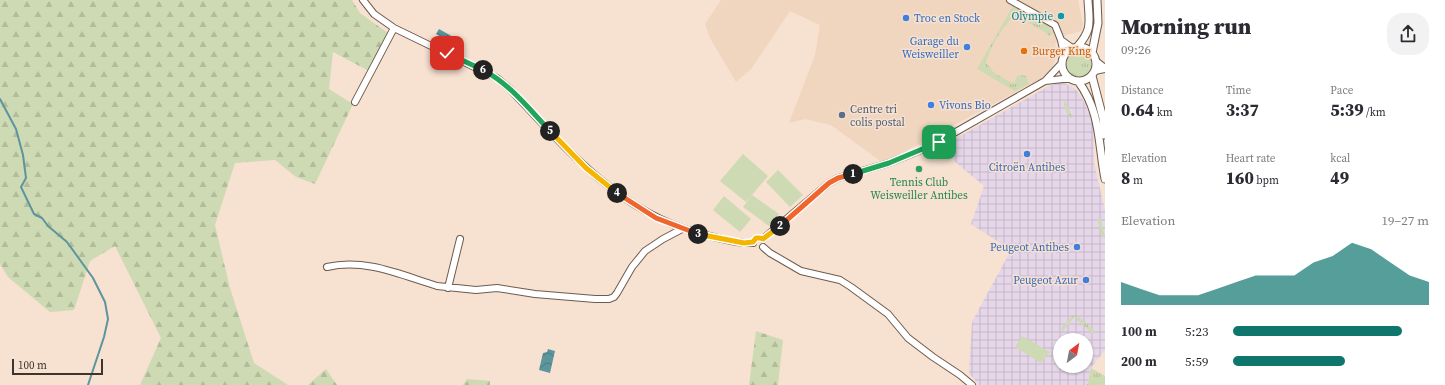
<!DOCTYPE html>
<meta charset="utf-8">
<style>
body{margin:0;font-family:"Source Serif 4",serif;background:#f2f2f3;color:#2b2b33;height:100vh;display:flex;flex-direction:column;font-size:15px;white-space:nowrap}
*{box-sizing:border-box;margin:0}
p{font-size:13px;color:#7c7c81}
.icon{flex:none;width:22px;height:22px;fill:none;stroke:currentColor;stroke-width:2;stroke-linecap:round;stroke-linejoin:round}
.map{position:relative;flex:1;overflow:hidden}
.details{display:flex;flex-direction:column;background:#fff;width:340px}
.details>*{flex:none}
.needle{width:26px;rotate:32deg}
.buttons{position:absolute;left:1053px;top:333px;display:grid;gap:8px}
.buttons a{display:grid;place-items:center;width:40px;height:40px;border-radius:50%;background:#fff;box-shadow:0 1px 3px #0004;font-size:20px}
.scale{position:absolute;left:12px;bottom:10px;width:91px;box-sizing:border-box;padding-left:4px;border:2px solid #3d352e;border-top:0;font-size:11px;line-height:14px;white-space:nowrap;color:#3d352e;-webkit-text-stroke:3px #f7e1d1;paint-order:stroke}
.pin{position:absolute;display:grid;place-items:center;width:34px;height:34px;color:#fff;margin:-17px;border-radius:8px;box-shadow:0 2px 6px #0006}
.km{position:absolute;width:20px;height:20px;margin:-10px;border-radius:50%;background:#222;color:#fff;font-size:11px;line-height:20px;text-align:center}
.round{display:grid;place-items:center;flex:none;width:42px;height:42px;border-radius:16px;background:#f2f2f3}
.overview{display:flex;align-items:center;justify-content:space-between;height:68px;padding:0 16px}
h1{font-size:22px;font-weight:800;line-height:30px}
.stats{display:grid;grid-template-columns:repeat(3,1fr);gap:6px;height:68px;padding:4px 16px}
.stats div{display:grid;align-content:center}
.stats b{font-size:17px;font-weight:800}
.stats small{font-size:11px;font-weight:400}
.stats p{font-size:11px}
.chart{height:112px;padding:8px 16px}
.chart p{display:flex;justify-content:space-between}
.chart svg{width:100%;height:72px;margin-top:4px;fill:#0f766e;opacity:.7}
ul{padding:0 16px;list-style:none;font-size:13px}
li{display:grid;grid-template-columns:64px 48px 1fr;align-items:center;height:30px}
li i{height:10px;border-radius:5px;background:#0f766e}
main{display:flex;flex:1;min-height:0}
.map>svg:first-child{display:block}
.built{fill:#f0d5bf}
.industrial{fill:url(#industrial-grid);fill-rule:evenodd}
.grass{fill:url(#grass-tufts)}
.forest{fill:url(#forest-firs)}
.garden{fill:#cedab3}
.water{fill:url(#water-waves)}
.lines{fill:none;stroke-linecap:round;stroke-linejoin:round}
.stream{stroke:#5c959d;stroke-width:2}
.minor-casing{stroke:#6e5b4d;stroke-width:8}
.major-casing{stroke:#6e5b4d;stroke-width:9}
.minor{stroke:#fff;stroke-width:6}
.major{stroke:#fff;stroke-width:7}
.split-1-casing{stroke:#fff;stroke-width:8}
.split-2-casing{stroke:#fff;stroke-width:8}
.split-3-casing{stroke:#fff;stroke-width:8}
.split-4-casing{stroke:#fff;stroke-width:8}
.split-5-casing{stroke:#fff;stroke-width:8}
.split-6-casing{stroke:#fff;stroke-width:8}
.split-7-casing{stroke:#fff;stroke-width:8}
.split-1{stroke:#22a559;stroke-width:5}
.split-2{stroke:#f0652b;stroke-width:5}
.split-3{stroke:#f5b400;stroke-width:5}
.split-4{stroke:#f0652b;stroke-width:5}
.split-5{stroke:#f5b400;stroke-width:5}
.split-6{stroke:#22a559;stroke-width:5}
.split-7{stroke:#22a559;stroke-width:5}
.culture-dot{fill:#0f9aa8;stroke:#f7e1d1;stroke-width:1.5}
.shop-dot{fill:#3f7fe0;stroke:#f7e1d1;stroke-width:1.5}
.food-dot{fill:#e8710a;stroke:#f7e1d1;stroke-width:1.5}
.service-dot{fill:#5c6f8a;stroke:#f7e1d1;stroke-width:1.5}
.leisure-dot{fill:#2e9e5b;stroke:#f7e1d1;stroke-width:1.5}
.labels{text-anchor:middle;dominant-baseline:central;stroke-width:3;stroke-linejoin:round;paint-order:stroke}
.culture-label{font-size:11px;fill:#0d838f;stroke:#f7e1d1;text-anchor:end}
.shop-label{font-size:11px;fill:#366cbe;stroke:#f7e1d1;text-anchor:end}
.food-label{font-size:11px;fill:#c56008;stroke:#f7e1d1;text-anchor:start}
.service-label{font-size:11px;fill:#4e5e75;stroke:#f7e1d1;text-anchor:start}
.leisure-label{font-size:11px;fill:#27864d;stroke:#f7e1d1}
</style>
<main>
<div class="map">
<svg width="1105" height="385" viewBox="0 0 1105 385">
<defs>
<pattern id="industrial-grid" width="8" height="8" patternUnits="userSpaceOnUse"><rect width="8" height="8" fill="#e5d6e9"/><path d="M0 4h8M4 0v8" fill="none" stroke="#c5b8c8"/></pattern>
<pattern id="grass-tufts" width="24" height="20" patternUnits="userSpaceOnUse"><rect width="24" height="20" fill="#cedab3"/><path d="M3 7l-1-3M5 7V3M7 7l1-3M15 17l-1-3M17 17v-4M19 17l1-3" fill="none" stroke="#b2bc9a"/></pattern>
<pattern id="forest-firs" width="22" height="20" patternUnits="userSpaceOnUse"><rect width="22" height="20" fill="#cedab3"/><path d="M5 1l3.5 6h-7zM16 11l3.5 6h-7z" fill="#b2bc9a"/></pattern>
<pattern id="water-waves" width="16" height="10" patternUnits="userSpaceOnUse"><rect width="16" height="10" fill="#5c959d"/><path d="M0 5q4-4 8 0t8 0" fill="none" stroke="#4d7a80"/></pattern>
</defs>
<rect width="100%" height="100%" fill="#f7e1d1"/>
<!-- built -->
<path class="built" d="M 721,0 L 1078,0 L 1083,25 L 1082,30 L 1078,32 L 1066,35 L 1055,44 L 1057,54 L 1052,68 L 1040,79 L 883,163 L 831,125 L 805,119 L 789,123 L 815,55 L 820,25 L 790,11 L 751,69 L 736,82 L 710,38 L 705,24 Z"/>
<!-- industrial -->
<path class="industrial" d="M 1058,83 L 1064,83 L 1073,87 L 1077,91 L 1082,98 L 1093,120 L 1094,163 L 1105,210 L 1105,350 L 1091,368 L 1087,385 L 979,385 L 969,373 L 972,322 L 1011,250 L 971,224 L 984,186 L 954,161 L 946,144 L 1049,86 ZM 1060,340 L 1086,340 L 1086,366 L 1060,366 Z"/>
<!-- grass -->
<path class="grass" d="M 1013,6 L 1049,26 L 1053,33 L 1049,36 L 1045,32 L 1018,17 L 1014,16 C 1003,26 990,48 986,62 L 994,73 L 1014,84 L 1017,76 L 1021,75 L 1026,76 L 1029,84 L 1015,91 L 977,69 Z
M1066 64a13 13 0 1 1 26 0a13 13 0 1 1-26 0Z
M 1064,99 L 1065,100 L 1073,119 C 1066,115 1064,108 1064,99 Z
M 1100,218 L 1105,236 L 1102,237 L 1097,219 Z
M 1075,315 L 1076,315 L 1063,331 L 1061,329 L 1072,316 Z
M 1078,316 L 1095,331 L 1093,334 L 1076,319 Z
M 1091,368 L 1105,376 L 1105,385 L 1087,385 Z"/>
<!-- forest -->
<path class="forest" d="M 0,0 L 352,0 L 360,13 L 388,33 L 369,71 L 333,52 L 329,89 L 353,104 L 315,184 L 296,177 L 275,160 L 235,163 L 215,225 L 230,288 L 254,363 L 288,385 L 140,385 L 161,338 L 115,246 L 90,261 L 74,310 L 50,312 L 8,277 L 0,264 Z
M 756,331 L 783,340 L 778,385 L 749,385 Z
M 326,369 L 337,385 L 308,385 Z
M 467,379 L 490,381 L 490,385 L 463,385 Z"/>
<!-- garden -->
<path class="garden" d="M 743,154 L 768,176 L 746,202 L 720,181 Z
M 778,170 L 803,195 L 790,207 L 766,182 Z
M 752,195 L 779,214 L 769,226 L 743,207 Z
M 724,196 L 751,219 L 740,232 L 713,210 Z
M 1022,336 L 1050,352 L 1041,363 L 1015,347 Z"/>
<!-- water -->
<path class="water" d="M 439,29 L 455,38 L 452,44 L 436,34 Z
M 548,349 L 555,351 L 550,373 L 539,370 L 543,353 L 547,352 Z"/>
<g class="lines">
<!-- stream -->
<path class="stream" d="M 0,99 L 16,129 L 23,155 L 26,178 L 21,187 L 34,214 L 42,218 L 48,226 L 67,242 L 93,278 L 105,302 L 108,319 L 104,337 L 88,385"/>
<defs>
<path id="minor" d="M 363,0 L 374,14 L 394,28 L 497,78 L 510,89 C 569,152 626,220 714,237 C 727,240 740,244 753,243
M 1010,0 L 1055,25 L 1061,40 L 1064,55
M 1061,40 L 1072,48
M 1096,61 L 1105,68
M 1095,71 L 1105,69
M 1045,81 L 1063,79 L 1071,79
M 355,102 L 394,28
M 763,239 L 829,183 L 838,178 L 889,163 L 933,145 L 1045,81 L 1061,64
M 763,247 L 770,253 L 801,271 L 840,280 L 851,287 L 888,314 L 908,338 L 933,357 L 960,375 L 972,385
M 327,267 C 365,258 401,275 437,286 L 476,290 L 497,288 L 535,294 L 595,299 L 609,299 L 614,297 L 617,293 L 632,267 L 645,251 L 663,239 L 682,229
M 448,288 L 460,239"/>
<path id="major" d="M1062 64a17 17 0 1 1 34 0a17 17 0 1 1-34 0Z
M 1077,47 C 1093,29 1089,22 1088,0
M 1092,53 L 1098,23 L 1097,0
M 1092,76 L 1103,118 L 1105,135
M 1078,81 C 1101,112 1098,143 1105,179"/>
</defs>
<!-- minor casing -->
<use href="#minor" class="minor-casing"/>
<!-- major casing -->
<use href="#major" class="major-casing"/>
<!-- minor -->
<use href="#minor" class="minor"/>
<!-- major -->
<use href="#major" class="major"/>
</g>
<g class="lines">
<defs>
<path id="split-1" d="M 853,174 L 889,163 L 939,142"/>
<path id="split-2" d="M 780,226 L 829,183 L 838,178 L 853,174"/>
<path id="split-3" d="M 698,234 L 744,243 L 753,242 L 756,238 L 760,238 L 763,239 L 780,226"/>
<path id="split-4" d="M 617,193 L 656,218 L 698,234"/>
<path id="split-5" d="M 550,131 L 586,168 L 617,193"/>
<path id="split-6" d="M 483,70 C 510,84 529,109 550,131"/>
<path id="split-7" d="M 447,53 L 483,70"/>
</defs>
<!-- split-1 casing -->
<use href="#split-1" class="split-1-casing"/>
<!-- split-2 casing -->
<use href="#split-2" class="split-2-casing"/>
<!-- split-3 casing -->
<use href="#split-3" class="split-3-casing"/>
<!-- split-4 casing -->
<use href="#split-4" class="split-4-casing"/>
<!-- split-5 casing -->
<use href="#split-5" class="split-5-casing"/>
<!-- split-6 casing -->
<use href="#split-6" class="split-6-casing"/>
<!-- split-7 casing -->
<use href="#split-7" class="split-7-casing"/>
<!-- split-1 -->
<use href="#split-1" class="split-1"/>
<!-- split-2 -->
<use href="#split-2" class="split-2"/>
<!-- split-3 -->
<use href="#split-3" class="split-3"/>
<!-- split-4 -->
<use href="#split-4" class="split-4"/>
<!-- split-5 -->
<use href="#split-5" class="split-5"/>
<!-- split-6 -->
<use href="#split-6" class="split-6"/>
<!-- split-7 -->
<use href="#split-7" class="split-7"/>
</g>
<!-- markers -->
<circle class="culture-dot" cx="1061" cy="16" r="4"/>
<g class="shop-dot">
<circle cx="906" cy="18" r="4"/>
<circle cx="967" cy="47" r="4"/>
<circle cx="931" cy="105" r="4"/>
<circle cx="1027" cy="154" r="4"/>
<circle cx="1077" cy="247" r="4"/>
<circle cx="1086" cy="280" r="4"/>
</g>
<circle class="food-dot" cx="1024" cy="51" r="4"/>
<circle class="service-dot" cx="842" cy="115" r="4"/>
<circle class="leisure-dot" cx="919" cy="169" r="4"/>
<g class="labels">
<!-- culture labels -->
<g class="culture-label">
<text x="1053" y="16">Olympie</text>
</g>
<!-- shop labels -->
<g class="shop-label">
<text x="914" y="18" text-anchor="start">Troc en Stock</text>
<text x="959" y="41">Garage du<tspan x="959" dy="13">Weisweiller</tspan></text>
<text x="939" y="105" text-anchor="start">Vivons Bio</text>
<text x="1027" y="167" text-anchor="middle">Citroën Antibes</text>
<text x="1069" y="247">Peugeot Antibes</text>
<text x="1078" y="280">Peugeot Azur</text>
</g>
<!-- food labels -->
<g class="food-label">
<text x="1032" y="51">Burger King</text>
</g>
<!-- service labels -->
<g class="service-label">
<text x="850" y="109">Centre tri<tspan x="850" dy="13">colis postal</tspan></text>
</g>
<!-- leisure labels -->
<g class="leisure-label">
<text x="919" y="182">Tennis Club<tspan x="919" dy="13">Weisweiller Antibes</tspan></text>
</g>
</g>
</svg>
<div class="buttons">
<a><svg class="needle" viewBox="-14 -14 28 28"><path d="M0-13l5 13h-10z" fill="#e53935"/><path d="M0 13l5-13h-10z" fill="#7c7c81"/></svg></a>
</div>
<div class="scale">100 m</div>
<div class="pin" style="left:939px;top:142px;background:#1e9e55"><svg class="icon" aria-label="arrive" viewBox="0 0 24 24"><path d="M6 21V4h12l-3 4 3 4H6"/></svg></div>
<div class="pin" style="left:447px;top:53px;background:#d93025"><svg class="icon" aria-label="check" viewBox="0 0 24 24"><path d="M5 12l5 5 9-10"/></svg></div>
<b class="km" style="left:853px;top:174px">1</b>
<b class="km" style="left:780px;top:226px">2</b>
<b class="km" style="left:698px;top:234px">3</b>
<b class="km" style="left:617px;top:193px">4</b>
<b class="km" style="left:550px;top:131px">5</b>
<b class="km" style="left:483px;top:70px">6</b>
</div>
<section class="details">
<div class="overview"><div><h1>Morning run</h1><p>09:26</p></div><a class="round"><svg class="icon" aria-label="share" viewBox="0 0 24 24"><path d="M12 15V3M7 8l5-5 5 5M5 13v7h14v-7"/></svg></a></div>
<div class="stats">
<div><p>Distance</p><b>0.64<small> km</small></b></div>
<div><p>Time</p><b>3:37</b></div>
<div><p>Pace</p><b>5:39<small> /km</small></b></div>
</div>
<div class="stats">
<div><p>Elevation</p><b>8<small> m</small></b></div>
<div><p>Heart rate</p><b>160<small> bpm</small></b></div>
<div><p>kcal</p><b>49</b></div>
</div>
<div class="chart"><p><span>Elevation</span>19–27 m</p>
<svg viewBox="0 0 160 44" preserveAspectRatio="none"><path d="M0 44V30L10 34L20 38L30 38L40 38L50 34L60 30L70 26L80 26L90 26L100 18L110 14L120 6L130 10L140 18L150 26L160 30V44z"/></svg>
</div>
<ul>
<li><b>100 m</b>5:23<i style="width:86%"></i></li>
<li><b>200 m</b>5:59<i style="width:57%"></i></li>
</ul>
</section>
</main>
